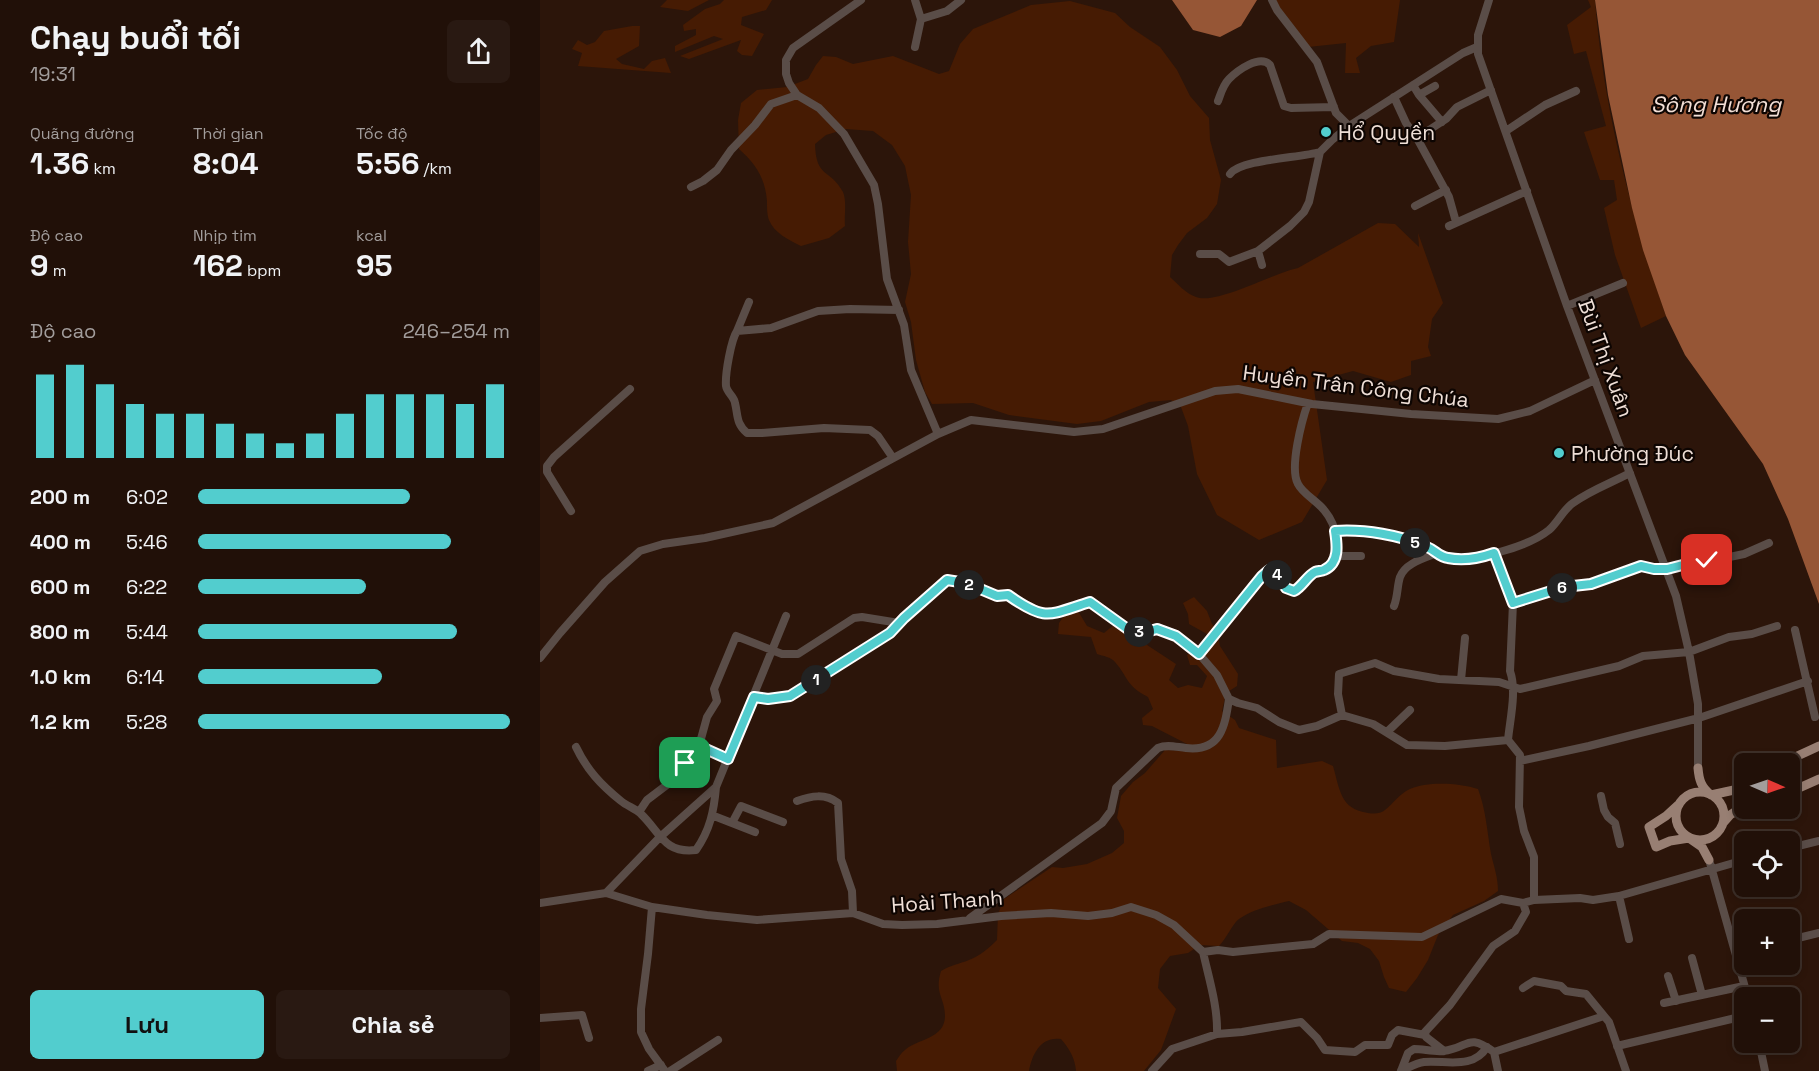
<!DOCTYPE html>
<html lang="vi">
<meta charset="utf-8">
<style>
body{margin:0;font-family:"Space Grotesk",sans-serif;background:#291912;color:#f1f3f6;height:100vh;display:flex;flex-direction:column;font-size:22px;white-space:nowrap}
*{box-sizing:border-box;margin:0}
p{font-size:20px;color:#a29d9c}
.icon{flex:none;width:33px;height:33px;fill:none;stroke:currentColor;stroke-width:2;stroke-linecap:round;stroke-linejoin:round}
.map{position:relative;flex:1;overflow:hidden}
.details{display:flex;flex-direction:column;background:#211008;width:540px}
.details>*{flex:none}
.needle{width:39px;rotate:92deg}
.controls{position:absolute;left:1194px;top:753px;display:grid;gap:12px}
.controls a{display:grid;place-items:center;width:66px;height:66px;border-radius:9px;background:#211008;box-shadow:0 3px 9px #0003,0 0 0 2px #3e3029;font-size:30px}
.pin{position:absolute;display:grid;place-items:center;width:51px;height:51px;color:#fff;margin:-26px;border-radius:12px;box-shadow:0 3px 9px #0006}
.km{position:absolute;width:30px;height:30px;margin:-15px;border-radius:50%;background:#222;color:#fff;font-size:16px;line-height:30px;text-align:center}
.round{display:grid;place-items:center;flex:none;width:63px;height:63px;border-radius:9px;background:#291912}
.summary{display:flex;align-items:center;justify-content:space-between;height:102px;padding:0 30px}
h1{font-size:33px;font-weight:700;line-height:45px}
.metrics{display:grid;grid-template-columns:repeat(3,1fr);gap:9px;height:102px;padding:6px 30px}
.metrics div{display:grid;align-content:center}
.metrics b{font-size:30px;font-weight:700}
.metrics small{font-size:16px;font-weight:400}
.metrics p{font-size:16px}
.chart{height:168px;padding:12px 30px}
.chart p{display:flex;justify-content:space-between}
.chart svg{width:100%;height:108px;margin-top:6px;stroke:#52cdce;stroke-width:6}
.primary-button{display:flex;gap:12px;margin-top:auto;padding:12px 30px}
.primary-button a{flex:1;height:69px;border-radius:9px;background:#52cdce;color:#111;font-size:24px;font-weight:700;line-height:69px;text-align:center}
.primary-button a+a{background:#291912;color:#f1f3f6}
ul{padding:0 30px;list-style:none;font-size:20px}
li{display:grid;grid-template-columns:96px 72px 1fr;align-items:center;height:45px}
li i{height:15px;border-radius:8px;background:#52cdce}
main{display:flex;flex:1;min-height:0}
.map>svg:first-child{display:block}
.green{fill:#461b03}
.water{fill:#965636}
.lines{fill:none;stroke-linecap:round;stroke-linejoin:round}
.minor{stroke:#5a4d48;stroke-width:8}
.major{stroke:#987f73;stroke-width:9}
.route-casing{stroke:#fff;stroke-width:12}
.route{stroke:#52cdce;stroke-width:8}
.poi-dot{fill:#52cdce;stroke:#0d0502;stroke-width:2}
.labels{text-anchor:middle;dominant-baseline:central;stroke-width:4.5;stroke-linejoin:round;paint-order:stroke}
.poi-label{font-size:21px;fill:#efdfd7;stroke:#0d0502;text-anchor:start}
.street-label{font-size:21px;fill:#efdfd7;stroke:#0d0502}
.water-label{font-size:22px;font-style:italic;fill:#f3dfd6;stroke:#0d0502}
</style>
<main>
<section class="details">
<div class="summary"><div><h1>Chạy buổi tối</h1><p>19:31</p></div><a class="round"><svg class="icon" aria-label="share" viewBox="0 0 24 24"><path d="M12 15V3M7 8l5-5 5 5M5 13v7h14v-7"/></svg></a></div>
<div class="metrics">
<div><p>Quãng đường</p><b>1.36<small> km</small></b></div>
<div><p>Thời gian</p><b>8:04</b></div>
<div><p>Tốc độ</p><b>5:56<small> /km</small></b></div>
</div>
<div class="metrics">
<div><p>Độ cao</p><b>9<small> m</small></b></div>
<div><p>Nhịp tim</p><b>162<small> bpm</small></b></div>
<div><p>kcal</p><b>95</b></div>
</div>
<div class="chart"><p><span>Độ cao</span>246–254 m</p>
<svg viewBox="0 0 160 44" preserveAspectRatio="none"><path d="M5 44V10M15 44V6M25 44V14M35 44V22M45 44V26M55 44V26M65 44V30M75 44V34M85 44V38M95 44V34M105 44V26M115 44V18M125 44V18M135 44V18M145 44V22M155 44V14"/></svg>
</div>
<ul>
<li><b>200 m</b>6:02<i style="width:68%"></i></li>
<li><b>400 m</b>5:46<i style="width:81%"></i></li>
<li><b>600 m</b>6:22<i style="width:54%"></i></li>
<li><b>800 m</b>5:44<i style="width:83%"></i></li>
<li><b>1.0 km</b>6:14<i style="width:59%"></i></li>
<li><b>1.2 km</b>5:28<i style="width:100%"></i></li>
</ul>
<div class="primary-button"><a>Lưu</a><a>Chia sẻ</a></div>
</section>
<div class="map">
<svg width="1279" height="1071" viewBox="0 0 1279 1071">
<rect width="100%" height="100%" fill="#2c150a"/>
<!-- green -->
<path class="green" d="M 127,0 L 169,0 L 148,11 L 120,7 Z
M 184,0 L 232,0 L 226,10 L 202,17 L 201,25 L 224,34 L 212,56 L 202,55 L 197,51 L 201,40 L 149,59 L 140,56 L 183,39 L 174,36 L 135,52 L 135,46 L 156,35 L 156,29 L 144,31 L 143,25 L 165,9 L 180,4 Z
M 731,0 L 860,0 L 854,42 L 831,46 L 816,58 L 820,73 L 805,73 L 806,43 L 768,47 L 733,11 L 734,5 Z
M 1048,0 L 1055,0 C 1063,107 1091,214 1126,316 L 1101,328 L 1075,255 L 1064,208 L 1077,200 L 1074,180 L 1060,180 L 1044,132 L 1066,126 L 1046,51 L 1034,54 L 1027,25 L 1051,7 Z
M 530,1 L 575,13 L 590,27 L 620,47 L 637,70 L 650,96 L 669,118 L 670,140 L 681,180 L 677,204 L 667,218 L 647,233 L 638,245 L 632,255 L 630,277 C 638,284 645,293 656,297 C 677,305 733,273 758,268 L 838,223 L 855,224 L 879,247 L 878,233 L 903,303 L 892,319 L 888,347 L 891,356 L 871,361 L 871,375 L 851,382 L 813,371 L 773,382 L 787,480 L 762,522 L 719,540 L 677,515 L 657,474 L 648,426 L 641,407 L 631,400 L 609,402 L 561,421 L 537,424 L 469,415 L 433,403 L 392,404 L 385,392 L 376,360 L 371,322 L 365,302 L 371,274 L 368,242 L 371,195 L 365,166 L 352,145 L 333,131 L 306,129 L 286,135 L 275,144 C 276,179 290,168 303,192 C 307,201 304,217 305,226 L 289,238 L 261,246 C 249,240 234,233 229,220 C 227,215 227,207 227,201 C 225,178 216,164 199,149 L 198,120 L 201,103 L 217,90 L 247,87 L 268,79 L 276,65 L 283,56 L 296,57 L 313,64 L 353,56 L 399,74 L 409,71 L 420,44 L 433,29 L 491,5 Z
M 92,26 L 100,26 L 99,46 L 76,59 L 82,64 L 104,69 L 112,61 L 125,58 L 131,73 L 38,66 L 42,53 L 32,49 L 38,40 L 47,45 L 55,42 L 64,31 Z
M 654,597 L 667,611 L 672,624 L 677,630 L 680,646 L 698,674 L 697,686 L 686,693 L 682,711 L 695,720 L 699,728 L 736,740 L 737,768 L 782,761 L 793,766 C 800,790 800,809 828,813 C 834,814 840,814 845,810 C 854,803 859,794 870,789 C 887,781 920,783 938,789 C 946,810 947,831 951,854 C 954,867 958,877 958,891 L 944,901 L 913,915 L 898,935 L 888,960 L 877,978 L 866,992 L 849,988 L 844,977 L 839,961 L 830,949 L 818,943 L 802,941 L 766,910 L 749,901 C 733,905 713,909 699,919 C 693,923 686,939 679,946 L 660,945 L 648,953 L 630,956 L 620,969 L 618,988 L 636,1009 L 621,1050 L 604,1071 L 536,1071 C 535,1058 529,1048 521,1039 C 501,1036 492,1054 489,1071 L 357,1071 L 356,1061 C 358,1058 361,1053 365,1050 C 377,1039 405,1039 405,1016 C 405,997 394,994 401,971 C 411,965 419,964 429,960 C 440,956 449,948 457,940 L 458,914 L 464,899 L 512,867 L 523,868 L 547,864 L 572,853 L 584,843 L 584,831 L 577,818 L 581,796 L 593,782 L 605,773 L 625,750 L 647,751 L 647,744 L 612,726 L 603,725 L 602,718 L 613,709 L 608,697 C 585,685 589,678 575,662 C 571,657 563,656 557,654 L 551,637 L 518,634 L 519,623 L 526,613 L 538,611 L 547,626 L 564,633 L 575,624 L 588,634 L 612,629 L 607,645 L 636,664 L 629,680 L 638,688 L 648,685 L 662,688 L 667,676 L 657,665 L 650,665 L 647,655 L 662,643 L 667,634 L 649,624 L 648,614 L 643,603 Z"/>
<!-- water -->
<path class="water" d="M 632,0 L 717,0 L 701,26 L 680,37 L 653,30 Z
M 1055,0 L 1279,0 L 1279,604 L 1248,519 L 1223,464 L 1145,355 L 1126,316 L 1103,250 L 1092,208 L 1068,95 Z"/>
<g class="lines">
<!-- minor -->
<path class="minor" d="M 321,0 L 253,48 L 246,60 L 246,74 L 249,83 L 257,95 L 279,108 L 304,134 L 334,185 L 338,204 L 347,279 L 364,325 L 371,370 L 398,434
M 375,0 L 381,19 L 375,47
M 732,0 L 737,10 L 777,62 L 796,113 L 809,126 L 923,53 L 937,47
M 949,0 L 938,35 L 938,54 L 1027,306 L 1136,596 L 1149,652 L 1158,704 L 1158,768
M 381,19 L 407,11 L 421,0
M 873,85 L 879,95 L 895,86
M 879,95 L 902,122
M 854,97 L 866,123 L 878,140
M 678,101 C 681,93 683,85 689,79 C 698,70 720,54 730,65 L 744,106 L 751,108 L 794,107
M 966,131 L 1005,105 L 1036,91
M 690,174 C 701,159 760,158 780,152
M 151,187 L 163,181 L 177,170 L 191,150 L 215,125 L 231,104 L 257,95
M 875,206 L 906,190
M 916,222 L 909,197 L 878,140 L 883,134 L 906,119 L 917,107 L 951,90
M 909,226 L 987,191
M 660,254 L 679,254 L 689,262 L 718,251
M 722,265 L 718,251 L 750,226 L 764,212 L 769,202 L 780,152 L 792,140 L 809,126
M 1027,306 L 1083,283
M 197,331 L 209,302
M 353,458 L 338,436 L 330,430 L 284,428 L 222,433 L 207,433 C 196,424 198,415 195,403 C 194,396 187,393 186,386 C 185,374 191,340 197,331 L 231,328 L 278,311 L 310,309 L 359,310
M 31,511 L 7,472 L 7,466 L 14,457 L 90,389
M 795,531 C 824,528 858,535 885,546 C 894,550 899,557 909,558 C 936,561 988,547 1009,530 C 1018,522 1023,510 1033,503 C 1051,490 1071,483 1090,473
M 1164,547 L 1166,559 L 1170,561 L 1204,554 L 1229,543
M 954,553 L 973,603 L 970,671 C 977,691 970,719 968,740 L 980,755 L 979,807 L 984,831 L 994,857 L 994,900
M 796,556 L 821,556
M 973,603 L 1024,587 L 1051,584 L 1101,565 L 1114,569 L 1127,569 L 1166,559
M 854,606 C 858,596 857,586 860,577 C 865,563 885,558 897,553
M 1255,630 L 1275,717
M 659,654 L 722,576 L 731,569 L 733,570 L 746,589 L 754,591 C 762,587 766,578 774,573 C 778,570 783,571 787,569 C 805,555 796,524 784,510 C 777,501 763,494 758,484 C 749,468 762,420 768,403
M 0,658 L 20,633 L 65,582 L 100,551 L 123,544 L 165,538 L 233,523 L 398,434 L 431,420 L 534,432 L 563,429 L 675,391 L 698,389 L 772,404 L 871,414 L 958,419 L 990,411 L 1055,380
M 921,680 L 925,638
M 214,697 L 229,700 L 250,696 L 350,633 L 364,618 L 407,580 L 426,583 L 457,596 L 468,595 C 506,622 508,615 550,602 L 589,630 L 606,632 L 617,629 L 636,636 L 659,654 L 677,675 L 689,699 L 698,703 L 717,708 L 739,722 L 759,730 L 777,726 L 802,715 L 833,724 L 867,745 L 905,746 L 968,740
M 802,715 L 798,694 L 799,674 L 835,663 L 854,671 L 899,679 L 959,682 L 980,689 L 1079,666 L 1103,656 L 1149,652 L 1189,637 L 1212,634 L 1237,626
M 847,732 L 870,710
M 159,746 L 188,759
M 36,747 C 47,770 61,785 81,801 C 87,806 96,809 101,814 C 120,832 124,854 156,850 C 170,830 174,811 176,787
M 980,761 L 1049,746 L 1159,718 L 1268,681
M 1061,796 L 1064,810 L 1068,817 L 1075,823 L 1080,844
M 257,801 C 271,796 285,793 298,803 L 301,859 L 312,891 L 313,913
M 99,812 L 107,800 L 136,778 L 159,746 L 167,717 L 177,701 L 174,689 L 196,636 L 242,654 L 258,654 L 314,618 L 322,617 L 359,623
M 174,816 L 215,832
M 192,823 L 201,806 L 243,822
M 1250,848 L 1279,841
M 1170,863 L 1208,998
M 66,893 L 119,838 L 176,787 L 246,616
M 1079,896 L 1089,939
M 0,903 L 66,893 L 112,907 L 167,915 L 217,920 L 313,913 L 343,924 L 362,925 L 397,924 L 461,916 L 511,913 L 548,916 L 572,913 L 591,907 L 616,915 L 634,925 L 663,952
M 112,907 L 108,954 L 101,1009 L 101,1032 L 109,1049 L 125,1071
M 430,918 L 562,823 L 571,811 L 576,788 L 618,748 C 627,744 636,747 646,748 C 681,752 685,726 689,699
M 1250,940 L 1279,933
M 663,952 L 678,950 L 693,952 L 773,944 L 789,934 L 882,937 L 961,899 L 983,903 L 994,900 L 1040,898 L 1053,900 L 1079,896 L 1204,860
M 1152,958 L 1162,995
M 1128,976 L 1136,1001
M 983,988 L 994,981 L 1021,986 L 1026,991 L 1046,994 L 1064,1016
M 1124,1003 L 1204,986
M 0,1018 L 42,1015 L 49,1038
M 677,1034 L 702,1032 L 761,1022 L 777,1038 L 785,1050 L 815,1052 L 825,1045 L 848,1045 L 852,1035 L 858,1030 L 885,1035
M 1219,1042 L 1225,1071
M 1077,1046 L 1204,1016
M 904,1051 L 886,1037 L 885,1032 L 910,1005 L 953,946 L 975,931 L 986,912 L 983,903
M 954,1052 L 958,1071
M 108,1071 L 121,1065
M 130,1071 L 178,1040
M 612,1071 L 632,1049 L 677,1034 C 678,1007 669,979 663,952
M 861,1071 L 868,1053 L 874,1049 C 883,1049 894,1052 903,1051 C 930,1048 926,1032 954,1052 L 1064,1016 L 1069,1022 L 1086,1071
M 861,1071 C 868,1068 876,1063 884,1062 C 906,1060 933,1070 947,1047"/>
<!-- major -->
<path class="major" d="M 1240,764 L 1279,746
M 1158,768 C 1159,780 1161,787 1171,795 L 1194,790 L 1204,785
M 1250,792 L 1279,779
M1136 816a24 24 0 1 1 48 0a24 24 0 1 1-48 0Z
M 1138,805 L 1126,816 L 1109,827 L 1116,847 L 1130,841 L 1149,838 L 1162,847 L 1169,860
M 1183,823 L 1190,815 L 1204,806"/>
</g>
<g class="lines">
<defs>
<path id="route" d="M 145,763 L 159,746 L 188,759 L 214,697 L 228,699 L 250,696 L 350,633 L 364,618 L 407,580 L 426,583 L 457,596 L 468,595 C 506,622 508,615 550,602 L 589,630 L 606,632 L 617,629 L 636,636 L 659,654 L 722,576 L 729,570 L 734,570 L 746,588 L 754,591 C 762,587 767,576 775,572 C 778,571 782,571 784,570 C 800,563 797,544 795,531 C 824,529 861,535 887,547 C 895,550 899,557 908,558 C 923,561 940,558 954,553 L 973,603 L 1024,587 L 1051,584 L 1101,566 L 1114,569 L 1127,569 L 1166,559 L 1167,560"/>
</defs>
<!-- route casing -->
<use href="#route" class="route-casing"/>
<!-- route -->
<use href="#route" class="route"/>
</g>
<!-- markers -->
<g class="poi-dot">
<circle cx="786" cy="132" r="6"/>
<circle cx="1019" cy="453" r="6"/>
</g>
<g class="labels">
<!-- poi labels -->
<g class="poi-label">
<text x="798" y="132">Hổ Quyền</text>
<text x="1031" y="453">Phường Đúc</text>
</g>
<!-- street labels -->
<g class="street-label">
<text transform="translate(1066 358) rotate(70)">Bùi Thị Xuân</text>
<text transform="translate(816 386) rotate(7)">Huyền Trân Công Chúa</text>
<text transform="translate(407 901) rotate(-4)">Hoài Thanh</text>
</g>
<!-- water labels -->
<g class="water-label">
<text x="1176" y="104">Sông Hương</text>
</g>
</g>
</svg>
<div class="controls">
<a><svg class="needle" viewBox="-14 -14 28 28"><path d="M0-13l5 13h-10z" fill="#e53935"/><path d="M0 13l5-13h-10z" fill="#a29d9c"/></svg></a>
<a><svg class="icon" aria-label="locate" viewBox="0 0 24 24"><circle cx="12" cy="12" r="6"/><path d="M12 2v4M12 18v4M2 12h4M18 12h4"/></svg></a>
<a>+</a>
<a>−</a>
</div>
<div class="pin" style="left:145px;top:763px;background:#1e9e55"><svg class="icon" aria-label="arrive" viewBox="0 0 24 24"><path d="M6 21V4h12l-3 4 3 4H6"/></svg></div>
<div class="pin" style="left:1167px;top:560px;background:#d93025"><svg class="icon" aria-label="check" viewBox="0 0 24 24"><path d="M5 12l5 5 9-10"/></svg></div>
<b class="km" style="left:276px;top:680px">1</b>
<b class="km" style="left:429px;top:585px">2</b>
<b class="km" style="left:599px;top:632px">3</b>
<b class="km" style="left:737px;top:575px">4</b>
<b class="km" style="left:875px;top:543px">5</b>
<b class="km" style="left:1022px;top:588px">6</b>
</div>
</main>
